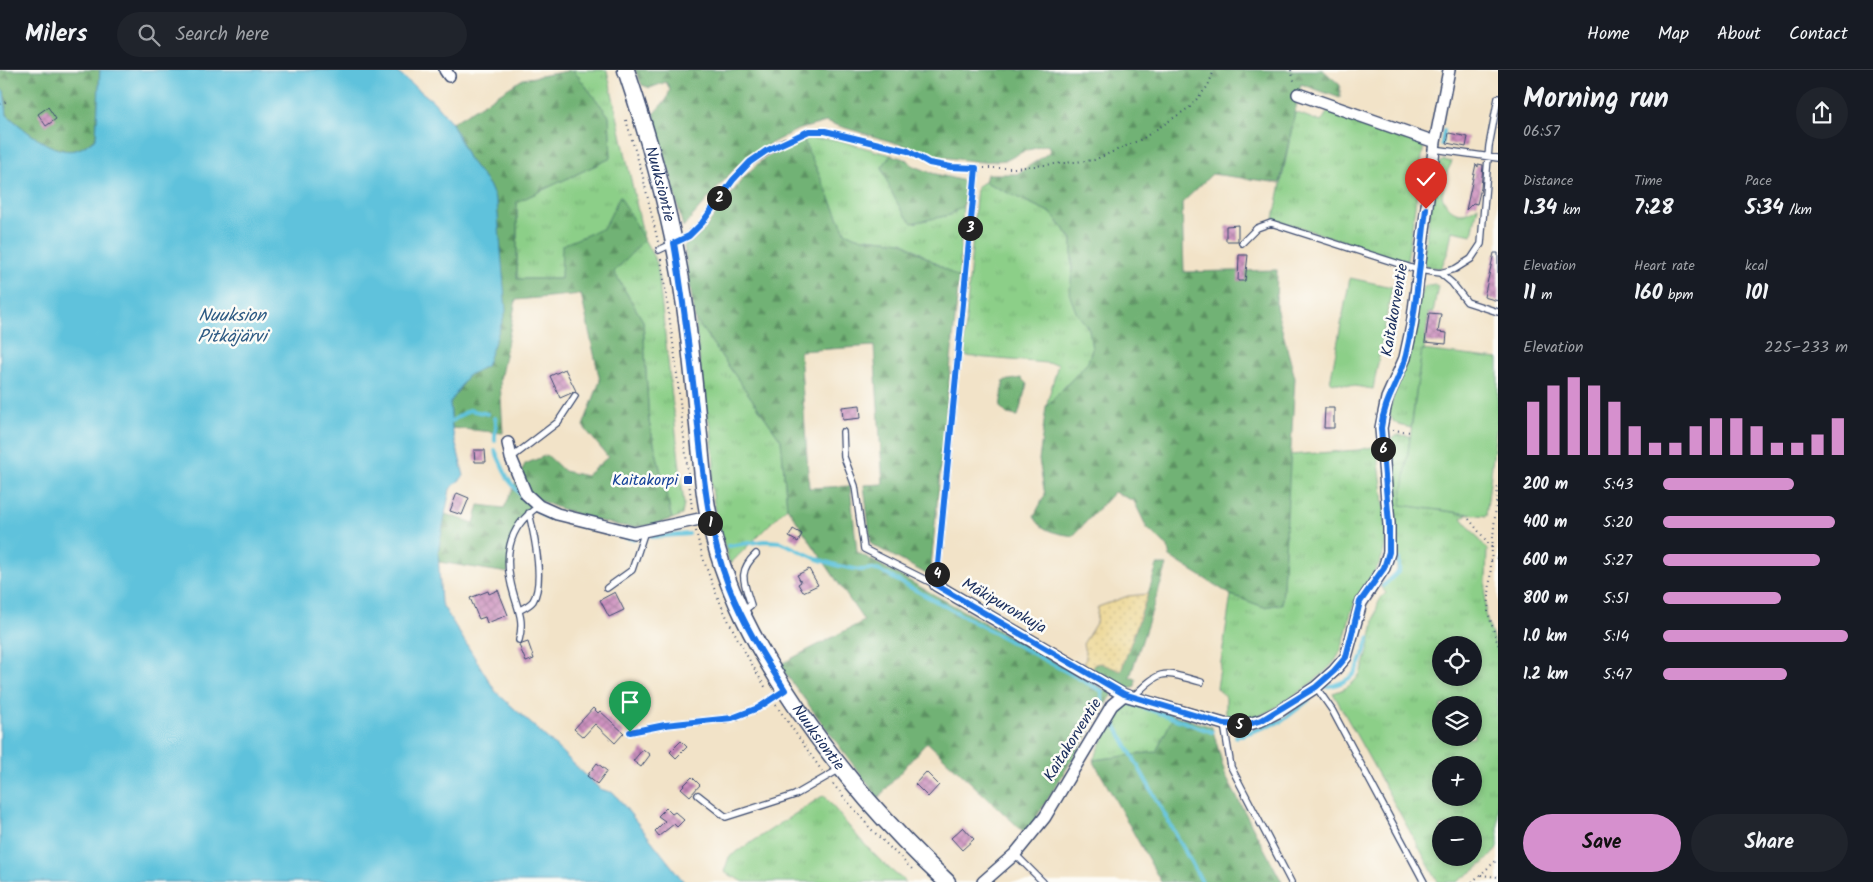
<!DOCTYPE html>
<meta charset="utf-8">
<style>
body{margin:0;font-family:Kalam,sans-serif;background:#20242c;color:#f1f3f6;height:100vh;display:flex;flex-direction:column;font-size:19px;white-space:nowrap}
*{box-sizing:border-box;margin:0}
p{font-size:16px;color:#9ea1a6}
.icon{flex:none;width:28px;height:28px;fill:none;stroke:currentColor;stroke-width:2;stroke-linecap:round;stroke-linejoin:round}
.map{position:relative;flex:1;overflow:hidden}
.panel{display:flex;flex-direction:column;background:#171b24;width:375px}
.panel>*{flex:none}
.fabs{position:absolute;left:1432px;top:566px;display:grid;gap:10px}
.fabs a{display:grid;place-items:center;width:50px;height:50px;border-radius:50%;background:#171b24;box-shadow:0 2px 8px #0003;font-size:25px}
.pin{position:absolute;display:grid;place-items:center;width:42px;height:42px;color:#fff;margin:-51px -21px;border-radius:50% 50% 50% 0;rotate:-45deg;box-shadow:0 0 5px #0007}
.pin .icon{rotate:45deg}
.km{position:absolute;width:25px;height:25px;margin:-12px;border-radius:50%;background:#222;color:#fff;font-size:14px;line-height:25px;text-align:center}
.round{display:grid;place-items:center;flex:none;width:52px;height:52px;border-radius:26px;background:#20242c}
.headline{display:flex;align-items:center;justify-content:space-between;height:85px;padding:0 25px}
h1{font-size:28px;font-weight:600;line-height:38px}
.metrics{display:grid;grid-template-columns:repeat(3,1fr);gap:8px;height:85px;padding:5px 25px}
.metrics div{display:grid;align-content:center}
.metrics b{font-size:21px;font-weight:600}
.metrics small{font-size:14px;font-weight:400}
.metrics p{font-size:14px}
.chart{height:140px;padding:10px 25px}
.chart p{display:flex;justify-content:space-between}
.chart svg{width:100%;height:90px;margin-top:5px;stroke:#d690ce;stroke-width:6}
.button{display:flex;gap:10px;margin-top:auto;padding:10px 25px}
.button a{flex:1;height:58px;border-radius:30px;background:#d690ce;color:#111;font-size:20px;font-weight:600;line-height:58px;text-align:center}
.button a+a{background:#20242c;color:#f1f3f6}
ul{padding:0 25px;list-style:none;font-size:16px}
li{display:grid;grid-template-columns:80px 60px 1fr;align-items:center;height:38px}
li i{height:12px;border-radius:6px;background:#d690ce}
header{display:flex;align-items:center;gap:30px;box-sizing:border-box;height:70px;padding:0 25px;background:#171b24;border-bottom:1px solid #363941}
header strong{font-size:24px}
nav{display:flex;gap:28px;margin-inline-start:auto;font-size:18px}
.search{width:350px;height:45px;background:#20242c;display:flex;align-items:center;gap:12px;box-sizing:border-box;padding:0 18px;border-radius:28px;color:#9ea1a6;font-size:19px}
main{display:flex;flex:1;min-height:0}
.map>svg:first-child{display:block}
.grass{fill:url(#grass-tufts);stroke:#547f73;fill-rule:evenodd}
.forest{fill:url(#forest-firs);stroke:#467069}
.sand{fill:url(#sand-dots);stroke:#84847e}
.garden{fill:#8ccf88;stroke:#547f73}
.water{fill:#5ec2dc;stroke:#3c789d}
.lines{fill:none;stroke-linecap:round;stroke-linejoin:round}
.stream{stroke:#5ec2dc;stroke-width:4}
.building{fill:url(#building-cross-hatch)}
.lane-casing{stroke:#3b4a6e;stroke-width:8}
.street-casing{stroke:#3b4a6e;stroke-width:14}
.secondary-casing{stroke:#3b4a6e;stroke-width:19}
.path{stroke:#3b4a6e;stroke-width:2;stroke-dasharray:1 4;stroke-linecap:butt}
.lane{stroke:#fff;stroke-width:5.5}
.street{stroke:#fff;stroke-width:11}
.secondary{stroke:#fff;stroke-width:16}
.route-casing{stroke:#fff;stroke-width:10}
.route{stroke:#1a73e8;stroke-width:6}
.transit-dot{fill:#1a4fb4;stroke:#fdfcf7;stroke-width:2}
.labels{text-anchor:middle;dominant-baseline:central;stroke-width:5;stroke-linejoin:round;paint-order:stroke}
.street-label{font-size:16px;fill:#1b2f5e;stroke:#fdfcf7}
.transit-label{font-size:16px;fill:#164399;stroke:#fdfcf7;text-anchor:end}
.water-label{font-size:18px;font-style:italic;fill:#2f5b84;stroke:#fdfcf7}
</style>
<header>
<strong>Milers</strong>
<div class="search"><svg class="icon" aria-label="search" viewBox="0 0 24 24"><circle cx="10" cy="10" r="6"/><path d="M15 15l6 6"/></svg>Search here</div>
<nav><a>Home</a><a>Map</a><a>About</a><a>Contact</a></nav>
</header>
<main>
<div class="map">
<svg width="1498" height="812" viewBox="0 0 1498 812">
<defs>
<pattern id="grass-tufts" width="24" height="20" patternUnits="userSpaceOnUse" patternTransform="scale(1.25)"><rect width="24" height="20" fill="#8ccf88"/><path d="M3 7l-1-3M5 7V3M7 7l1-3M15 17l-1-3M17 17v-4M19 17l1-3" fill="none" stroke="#78b278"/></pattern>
<pattern id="forest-firs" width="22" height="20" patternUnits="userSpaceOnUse" patternTransform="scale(1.25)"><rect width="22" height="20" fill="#71b274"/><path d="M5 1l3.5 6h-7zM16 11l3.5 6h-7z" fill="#5c9162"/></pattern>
<pattern id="sand-dots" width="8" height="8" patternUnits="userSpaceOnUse" patternTransform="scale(1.25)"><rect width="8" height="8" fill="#eeda9e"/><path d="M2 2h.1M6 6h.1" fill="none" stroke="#ccbb8a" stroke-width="1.8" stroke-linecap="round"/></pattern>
<pattern id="building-cross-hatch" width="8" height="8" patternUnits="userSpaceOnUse" patternTransform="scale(1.25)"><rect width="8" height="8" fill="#cc8fbd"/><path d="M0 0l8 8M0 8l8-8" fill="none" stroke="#a5759d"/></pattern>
</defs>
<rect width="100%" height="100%" fill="#fdfcf7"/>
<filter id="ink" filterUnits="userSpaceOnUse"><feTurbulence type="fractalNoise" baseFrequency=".02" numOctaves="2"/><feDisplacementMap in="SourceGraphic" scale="10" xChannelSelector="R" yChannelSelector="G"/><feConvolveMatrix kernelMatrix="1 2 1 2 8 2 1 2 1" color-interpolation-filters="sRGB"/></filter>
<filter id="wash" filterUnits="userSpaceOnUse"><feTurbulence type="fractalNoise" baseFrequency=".0096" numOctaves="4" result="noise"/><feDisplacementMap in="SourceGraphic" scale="20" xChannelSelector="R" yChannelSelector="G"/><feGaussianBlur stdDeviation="1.12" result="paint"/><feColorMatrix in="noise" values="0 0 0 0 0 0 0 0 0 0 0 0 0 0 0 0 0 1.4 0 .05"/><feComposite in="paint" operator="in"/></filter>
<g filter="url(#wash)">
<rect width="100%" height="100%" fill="#f2e3c8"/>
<!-- grass -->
<path class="grass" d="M 573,0 L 607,0 L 644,169 L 657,193 L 684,434 L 682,445 L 672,449 L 649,352 L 643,251 L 614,202 L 619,127 L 605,158 L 563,175 L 561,209 L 517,209 L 517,132 L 611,88 L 609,46 Z
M 1328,41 L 1424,73 L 1407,192 L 1274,149 L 1295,42 L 1321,52 Z
M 803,69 L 833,69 L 891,85 L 882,97 C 889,118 897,137 912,153 L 950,145 L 963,136 L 959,208 L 903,172 L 856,167 L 845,162 Z
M 1444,90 L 1452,92 L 1447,102 L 1442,126 C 1450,144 1462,148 1478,136 L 1472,165 L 1452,161 L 1448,182 L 1441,198 L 1426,197 L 1423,191 L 1435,100 L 1439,93 Z
M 985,112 L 1051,143 L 1072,170 L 1072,197 L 1076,242 L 1089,259 L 1092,279 L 1088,292 L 1046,337 L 1058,294 L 963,286 L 977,116 Z
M 1434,214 L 1438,216 L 1433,243 L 1429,243 L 1424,280 L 1422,280 L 1411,358 L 1399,355 L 1393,351 L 1389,342 L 1422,220 L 1425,216 Z
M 695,249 L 781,370 L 787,437 L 730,494 L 721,465 L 714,433 L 711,412 L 714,394 L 711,357 L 707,344 L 702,316 Z
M 1399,365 L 1410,366 L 1402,435 L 1467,444 L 1462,448 L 1487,479 L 1485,544 L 1498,583 L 1498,778 L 1483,794 L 1457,812 L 1438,812 L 1333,623 C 1342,620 1350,617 1356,609 C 1368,596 1371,564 1375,546 C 1377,537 1378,529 1386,523 L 1380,516 L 1397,502 L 1395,437 L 1388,378 C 1389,370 1392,367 1399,365 ZM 1441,575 L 1474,575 L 1474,608 L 1441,608 ZM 1441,635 L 1474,635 L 1474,668 L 1441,668 ZM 1441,695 L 1474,695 L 1474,728 L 1441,728 ZM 1441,755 L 1474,755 L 1474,788 L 1441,788 Z
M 1377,376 C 1380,406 1388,446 1385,475 C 1383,498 1363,512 1355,532 C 1347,549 1347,569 1338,586 C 1328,605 1270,645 1249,649 C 1240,651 1234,649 1226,647 L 1226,628 L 1217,618 L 1231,525 L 1264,537 L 1282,534 L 1290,385 L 1358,380 Z
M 1133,631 L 1174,645 L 1156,682 L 1093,690 L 1119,639 L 1126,634 Z
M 824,725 C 848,756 874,789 906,812 L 744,812 L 724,802 L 729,787 Z"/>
<!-- forest -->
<path class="forest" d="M 0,0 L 100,0 L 96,68 C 90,71 85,77 79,79 C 55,88 24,59 7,45 L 4,21 L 0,19 Z
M 573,0 L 609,46 L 611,88 L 517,132 L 517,209 L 561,209 L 562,175 L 604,158 L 620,126 L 644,170 L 614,202 L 643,251 L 649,352 L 672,449 C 660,452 647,457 634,457 C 610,457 563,440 541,431 L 529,443 L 509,477 L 508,503 L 439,492 L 438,482 L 445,444 L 474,453 L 479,435 L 504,438 L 525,394 L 547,385 L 564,401 L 586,406 L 608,387 L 583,356 L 600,311 L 581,224 L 516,230 L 500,310 L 503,363 L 452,358 L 450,333 L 467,306 L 486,296 L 499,162 L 497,133 L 489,115 L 468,88 L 452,53 L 523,9 Z
M 635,0 L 1323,0 L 1340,15 L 1340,28 L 1301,14 L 1280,113 L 1212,104 L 1182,133 L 1184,202 L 1277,200 L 1276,237 L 1295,308 L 1282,534 L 1264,537 L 1231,525 L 1170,487 L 1168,477 L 1147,458 L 1134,431 L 1114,422 L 1073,466 C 1057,463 1041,462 1034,446 L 1045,425 L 1039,390 L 1046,337 L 1088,292 L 1092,279 L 1089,259 L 1076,242 L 1070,226 L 1072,197 L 1072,169 L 1051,143 L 985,112 L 987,104 L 1017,104 L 1050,82 L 1048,75 L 1024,81 L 1007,90 L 981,92 L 942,87 L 826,52 L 797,60 L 758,80 L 737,96 L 683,157 L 671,107 L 656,57 L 654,43 L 667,29 L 670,19 L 666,12 L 650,18 L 642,15 Z
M 803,69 L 845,162 L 856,167 L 902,172 L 959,208 L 930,506 L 871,474 L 864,415 L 883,414 L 874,276 L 800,281 L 809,418 L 850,416 L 857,482 L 1113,624 L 1026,764 L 927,672 L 878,728 L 779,595 L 864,551 L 787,437 L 781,370 L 695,249 L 684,176 L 701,164 L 744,107 L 764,88 Z
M 891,85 L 908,90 L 912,95 L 932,103 L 964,111 L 965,124 L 963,136 L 950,145 L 912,153 C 897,137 889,118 882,97 Z
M 1021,308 L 1027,314 L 1018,346 L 1007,344 L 1000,337 L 1004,311 Z
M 1157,495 L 1167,495 L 1130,607 L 1136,609 L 1135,616 C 1124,623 1107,610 1096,605 L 1093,596 L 1095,594 L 1100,593 L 1121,600 L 1148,524 Z
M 1174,645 L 1212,657 L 1226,707 L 1282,812 L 1161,812 L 1093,690 L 1156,682 Z"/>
<!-- sand -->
<path class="sand" d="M 1148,524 L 1121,601 L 1100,593 L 1095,594 L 1093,597 L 1096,605 L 1084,597 L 1086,586 L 1083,574 L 1096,553 L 1098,537 L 1128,526 Z"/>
<!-- garden -->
<path class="garden" d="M 1350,208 L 1392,217 L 1373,319 L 1330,312 Z
M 1422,280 L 1498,289 L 1498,345 L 1486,446 L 1401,435 Z"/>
<!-- water -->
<path class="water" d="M 100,0 L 394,0 L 433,31 L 452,53 L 468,88 L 489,115 L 497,133 L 506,241 L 486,296 L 467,306 L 450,333 L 452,358 L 464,406 L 450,419 L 438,482 L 441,533 L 496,622 L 548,669 L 600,719 L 614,723 L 684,812 L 0,812 L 0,19 L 4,21 L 7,45 C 24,59 55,88 79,79 C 85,77 91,71 96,68 Z"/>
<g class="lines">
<!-- stream -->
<path class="stream" d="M 1442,74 L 1444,61
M 452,351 L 469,340 L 488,344
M 495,371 C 494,364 498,355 495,348
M 495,380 L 508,409 L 524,429
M 538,441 L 546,447 L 557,449
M 576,454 L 634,469
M 652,467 L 689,464
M 728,476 L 764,471 L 781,472 L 817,489 L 839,496 L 860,500 L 872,499 L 880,501 L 1102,621 L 1102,633
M 1383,516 L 1399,501 L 1399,489
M 1326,617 C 1359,611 1359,596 1369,568
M 1131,633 L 1212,662
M 1113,651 L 1202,812
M 1236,667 L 1282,651 L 1309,630"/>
</g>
<g id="blocks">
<!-- building -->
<path class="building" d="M 48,37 L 56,49 L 46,56 L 38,44 Z
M 1449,63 L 1468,67 L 1466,77 L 1447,73 Z
M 1476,94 L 1478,97 L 1478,94 L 1483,95 L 1481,118 L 1477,134 L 1473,133 L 1466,140 Z
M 1238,155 L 1238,171 L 1226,171 L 1226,156 Z
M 1494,183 L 1498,183 L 1498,231 L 1484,227 Z
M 1239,185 L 1248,185 L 1245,211 L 1238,211 Z
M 1429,243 L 1441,244 L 1438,262 L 1447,263 L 1446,274 L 1425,272 Z
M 565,299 L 576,321 L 560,328 L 550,306 Z
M 860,335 L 861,348 L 843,350 L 842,337 Z
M 1325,338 L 1334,338 L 1334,358 L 1324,358 Z
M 474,380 L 485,380 L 486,392 L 475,392 Z
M 457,423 L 469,428 L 462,445 L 450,441 Z
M 793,459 L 802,464 L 798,472 L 789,467 Z
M 809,499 L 818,515 L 803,522 L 798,514 L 801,512 L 797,505 Z
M 498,520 L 508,545 L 487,553 L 485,547 L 479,549 L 470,528 L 488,521 L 489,524 Z
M 615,522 L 624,540 L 609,547 L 600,530 Z
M 528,572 L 534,589 L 526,592 L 519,575 Z
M 593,638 L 598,643 L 600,641 L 624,663 L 615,673 L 595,654 L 583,667 L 574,659 Z
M 681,671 L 687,677 L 676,688 L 670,682 Z
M 643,679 L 650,685 L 641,697 L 633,691 Z
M 597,693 L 607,701 L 597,714 L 587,706 Z
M 926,702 L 939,715 L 928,727 L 915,714 Z
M 692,707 L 700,715 L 690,726 L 681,718 Z
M 666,738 L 672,744 L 675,742 L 684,750 L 677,757 L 674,754 L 659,766 L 655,761 L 665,751 L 658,746 Z
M 963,757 L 974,769 L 962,780 L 951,768 Z"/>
</g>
</g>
<g filter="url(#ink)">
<use href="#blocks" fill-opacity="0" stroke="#3b4a6e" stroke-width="1"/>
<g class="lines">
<defs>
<path id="lane" d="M 1434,79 L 1498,88
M 1242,173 L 1257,158 L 1271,153 L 1418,200 L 1440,203 L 1455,199 L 1471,189 L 1481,174 L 1489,76 L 1498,28
M 659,180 L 689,166 L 702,153 L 733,110 L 750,92 L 785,71
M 1440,203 L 1452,213 L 1467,232 L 1498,242
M 843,362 L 844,387 L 855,416 L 864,479 L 936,515 L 976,98
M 511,388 L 558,352 L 575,326
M 607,518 L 632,500 L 645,461
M 520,540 C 524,538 530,535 533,531 C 545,512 534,464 529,443
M 742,542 L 751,535 C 744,512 737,502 756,484
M 519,570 C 524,551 519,542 514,525 C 503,489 506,458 539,436
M 1316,617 L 1332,640 L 1424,812
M 1134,626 C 1163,597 1163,602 1201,612
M 1224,654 L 1231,697 L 1291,812
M 630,662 L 665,655 L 732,648 L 758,638 L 783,621
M 698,725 L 726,747 L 795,725 L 840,699
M 1015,784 L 1043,812"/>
<path id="street" d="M 445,0 L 449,6
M 1298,24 L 1435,72
M 508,373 L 511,388 L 526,424 L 539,436 L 557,444 L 634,463 L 709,447
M 936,515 L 1124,625
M 983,812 L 1015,784 L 1045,747 L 1112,635 L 1124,625 L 1224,654 L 1246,655 L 1262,650 L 1280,641 L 1316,617 L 1334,601 L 1346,587 L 1361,533 L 1384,498 L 1389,483 L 1389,454 L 1381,358 L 1387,328 L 1405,288 L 1412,256 L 1435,72 L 1449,0"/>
<g id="secondary">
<path id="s1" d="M 626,0 C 652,77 674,155 685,236 C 691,279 695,323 699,366 C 702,393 703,421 709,447 C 723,517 757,579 797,638 C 843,705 888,757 947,812"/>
</g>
</defs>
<!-- lane casing -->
<use href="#lane" class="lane-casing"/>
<!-- street casing -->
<use href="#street" class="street-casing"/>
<!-- secondary casing -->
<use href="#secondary" class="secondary-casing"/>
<!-- path -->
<path class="path" d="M 1291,0 L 1295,14
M 0,34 L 8,31
M 626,50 L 642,103 L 658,172
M 791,68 L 809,61 L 825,61 L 908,81 L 929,93 L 967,98
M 984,98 L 1014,98 L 1094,90 L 1142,69 L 1190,37 L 1208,16 L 1214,0
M 661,189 L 675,287 L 692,439
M 1393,360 L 1411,362
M 1469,449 L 1492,478 L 1488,542 L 1498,575
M 696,461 C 709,519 737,570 767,620
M 1492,478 L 1498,415
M 1491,490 L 1498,488
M 776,635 L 822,701
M 833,714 L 870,758 L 913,800
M 1481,805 L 1498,807
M 1472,812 L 1498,789"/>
<!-- lane -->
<use href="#lane" class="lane"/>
<!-- street -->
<use href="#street" class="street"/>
<!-- secondary -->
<use href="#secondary" class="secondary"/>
</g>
</g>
<g class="lines" filter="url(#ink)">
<defs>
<path id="route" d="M 630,662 L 665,655 L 732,648 L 758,638 L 785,620 C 764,587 743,553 729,517 C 708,462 703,404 697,346 C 690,288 684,231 674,173 L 689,166 L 702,153 L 733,110 L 750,92 L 766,81 L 809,61 L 825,61 L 908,81 L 929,93 L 951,97 L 976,98 L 936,515 L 1124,624 L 1224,654 L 1246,655 L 1262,650 L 1316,617 L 1334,601 L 1346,587 L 1360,532 L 1384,498 L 1389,482 L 1389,454 L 1381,358 C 1384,329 1400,311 1406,285 C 1417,238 1420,188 1426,139"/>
</defs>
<!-- route casing -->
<use href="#route" class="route-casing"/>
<!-- route -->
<use href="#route" class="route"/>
</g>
<!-- markers -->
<rect class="transit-dot" x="683" y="405" width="10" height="10" rx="2.5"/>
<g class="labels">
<!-- street labels -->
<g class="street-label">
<text stroke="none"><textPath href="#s1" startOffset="119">Nuuksiontie</textPath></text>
<text transform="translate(1395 240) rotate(-80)">Kaitakorventie</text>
<text transform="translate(1004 536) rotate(30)">Mäkipuronkuja</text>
<text stroke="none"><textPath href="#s1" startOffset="704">Nuuksiontie</textPath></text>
<text transform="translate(1073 670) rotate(-58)">Kaitakorventie</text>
</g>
<!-- transit labels -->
<g class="transit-label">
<text x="678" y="410">Kaitakorpi</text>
</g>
<!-- water labels -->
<g class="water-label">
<text x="232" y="246">Nuuksion<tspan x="232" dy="21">Pitkäjärvi</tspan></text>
</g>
</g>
</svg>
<div class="fabs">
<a><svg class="icon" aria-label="locate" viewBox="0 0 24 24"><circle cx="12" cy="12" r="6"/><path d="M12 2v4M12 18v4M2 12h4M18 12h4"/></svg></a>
<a><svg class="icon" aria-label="layers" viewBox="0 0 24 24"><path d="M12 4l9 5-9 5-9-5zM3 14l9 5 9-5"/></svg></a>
<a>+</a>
<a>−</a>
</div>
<div class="pin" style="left:630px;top:662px;background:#1e9e55"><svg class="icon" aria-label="arrive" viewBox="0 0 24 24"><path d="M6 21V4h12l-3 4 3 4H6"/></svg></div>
<div class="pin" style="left:1426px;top:139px;background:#d93025"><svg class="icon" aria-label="check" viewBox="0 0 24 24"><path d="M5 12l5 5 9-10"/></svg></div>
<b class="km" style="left:710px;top:453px">1</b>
<b class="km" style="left:719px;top:128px">2</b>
<b class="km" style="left:970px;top:158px">3</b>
<b class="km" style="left:937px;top:504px">4</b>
<b class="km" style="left:1239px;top:655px">5</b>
<b class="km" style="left:1383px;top:379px">6</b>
</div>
<section class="panel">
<div class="headline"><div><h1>Morning run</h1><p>06:57</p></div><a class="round"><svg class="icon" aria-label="share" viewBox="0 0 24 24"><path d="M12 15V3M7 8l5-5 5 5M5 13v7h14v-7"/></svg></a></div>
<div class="metrics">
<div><p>Distance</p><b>1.34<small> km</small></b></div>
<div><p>Time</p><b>7:28</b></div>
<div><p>Pace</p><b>5:34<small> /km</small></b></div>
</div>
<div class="metrics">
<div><p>Elevation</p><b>11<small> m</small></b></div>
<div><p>Heart rate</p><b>160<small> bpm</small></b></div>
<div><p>kcal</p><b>101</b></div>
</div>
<div class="chart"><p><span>Elevation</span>225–233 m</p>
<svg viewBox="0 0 160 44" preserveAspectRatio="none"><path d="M5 44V18M15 44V10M25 44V6M35 44V10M45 44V18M55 44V30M65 44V38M75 44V38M85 44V30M95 44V26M105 44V26M115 44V30M125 44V38M135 44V38M145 44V34M155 44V26"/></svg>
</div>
<ul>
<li><b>200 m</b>5:43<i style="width:71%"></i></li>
<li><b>400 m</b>5:20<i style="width:93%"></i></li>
<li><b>600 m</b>5:27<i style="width:85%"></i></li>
<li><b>800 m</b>5:51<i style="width:64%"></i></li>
<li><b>1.0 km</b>5:14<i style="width:100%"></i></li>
<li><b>1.2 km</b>5:47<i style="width:67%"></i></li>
</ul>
<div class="button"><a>Save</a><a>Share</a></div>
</section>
</main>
